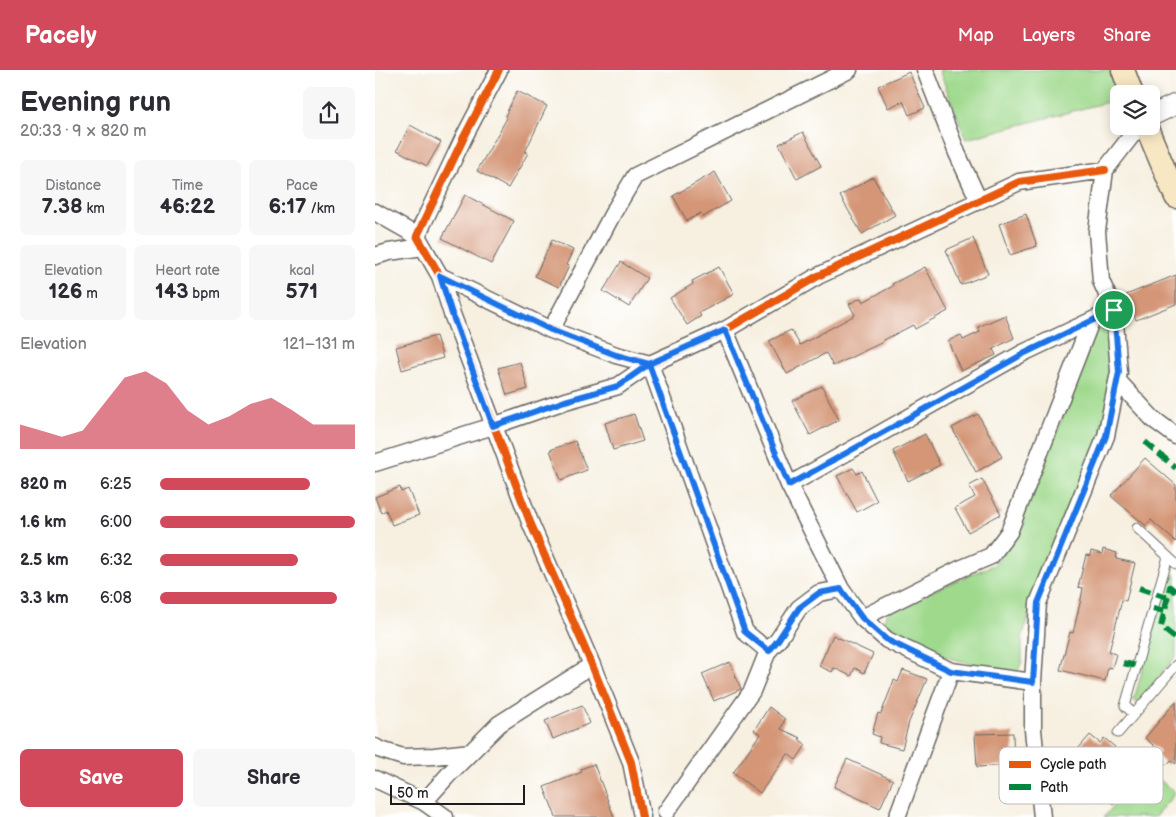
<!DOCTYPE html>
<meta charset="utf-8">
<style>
body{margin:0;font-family:"Balsamiq Sans",sans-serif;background:#f7f7f7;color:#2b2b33;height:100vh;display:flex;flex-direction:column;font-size:19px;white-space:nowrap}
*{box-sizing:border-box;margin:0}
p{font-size:16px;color:#7c7c81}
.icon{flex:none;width:28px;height:28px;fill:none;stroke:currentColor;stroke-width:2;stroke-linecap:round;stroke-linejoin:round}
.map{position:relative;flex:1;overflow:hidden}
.side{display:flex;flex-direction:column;background:#fff;width:375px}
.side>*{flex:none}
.buttons{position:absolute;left:735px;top:15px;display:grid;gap:10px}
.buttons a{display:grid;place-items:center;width:50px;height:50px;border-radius:8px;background:#fff;box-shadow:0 2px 12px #0003;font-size:25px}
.scale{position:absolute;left:15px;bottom:12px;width:135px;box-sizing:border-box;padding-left:5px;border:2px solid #1c1c1c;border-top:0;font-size:14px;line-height:18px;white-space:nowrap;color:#1c1c1c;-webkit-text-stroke:4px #fff;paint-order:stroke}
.pin{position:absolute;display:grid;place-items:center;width:42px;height:42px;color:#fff;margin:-21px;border:2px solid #fff;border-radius:50%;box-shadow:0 1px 5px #0007}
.round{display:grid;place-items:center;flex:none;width:52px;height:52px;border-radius:8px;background:#f7f7f7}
.head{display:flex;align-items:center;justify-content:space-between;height:85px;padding:0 20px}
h1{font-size:28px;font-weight:700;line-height:38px}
.figures{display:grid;grid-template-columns:repeat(3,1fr);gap:8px;height:85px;padding:5px 20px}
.figures div{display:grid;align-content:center;border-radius:8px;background:#f7f7f7;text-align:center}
.figures b{font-size:21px;font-weight:700}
.figures small{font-size:14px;font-weight:400}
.figures p{font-size:14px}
.chart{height:140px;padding:10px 20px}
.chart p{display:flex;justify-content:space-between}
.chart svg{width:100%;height:90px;margin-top:5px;fill:#d1495b;opacity:.7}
.cta{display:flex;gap:10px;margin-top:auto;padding:10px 20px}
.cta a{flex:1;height:58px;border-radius:8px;background:#d1495b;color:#fff;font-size:20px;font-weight:700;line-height:58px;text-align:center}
.cta a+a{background:#f7f7f7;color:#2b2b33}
ul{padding:0 20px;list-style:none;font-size:16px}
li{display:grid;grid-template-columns:80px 60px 1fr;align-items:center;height:38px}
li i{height:12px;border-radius:6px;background:#d1495b}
header{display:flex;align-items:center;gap:30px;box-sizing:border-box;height:70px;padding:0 25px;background:#d1495b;color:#fff}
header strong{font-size:24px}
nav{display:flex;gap:28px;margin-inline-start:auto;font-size:18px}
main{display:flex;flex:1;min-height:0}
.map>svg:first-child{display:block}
.green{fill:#9fd98c;stroke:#5e7a54}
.building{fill:#d49677}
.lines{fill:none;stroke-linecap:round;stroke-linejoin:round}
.service-casing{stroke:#696661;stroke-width:11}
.minor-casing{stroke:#696661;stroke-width:19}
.tertiary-casing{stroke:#696661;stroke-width:22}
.secondary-casing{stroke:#696661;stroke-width:25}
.service{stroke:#fff;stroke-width:9}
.minor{stroke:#fff;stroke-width:16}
.tertiary{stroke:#fff;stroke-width:20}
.secondary{stroke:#f8e7c3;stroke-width:22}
.quiet{stroke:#00873e;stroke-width:6;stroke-dasharray:12 6;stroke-linecap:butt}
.cycleway-casing{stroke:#fff;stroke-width:11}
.cycleway{stroke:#e8590c;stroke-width:8}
.route-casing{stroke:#fff;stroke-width:10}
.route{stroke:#1a73e8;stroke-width:6}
.key{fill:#fff;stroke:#bbb;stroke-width:1}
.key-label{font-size:14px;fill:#1c1c1c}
</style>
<header>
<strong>Pacely</strong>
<nav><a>Map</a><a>Layers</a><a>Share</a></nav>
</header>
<main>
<section class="side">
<div class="head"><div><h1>Evening run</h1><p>20:33 · 9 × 820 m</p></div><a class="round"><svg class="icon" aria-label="share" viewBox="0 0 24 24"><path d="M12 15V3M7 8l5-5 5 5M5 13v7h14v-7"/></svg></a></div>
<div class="figures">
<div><p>Distance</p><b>7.38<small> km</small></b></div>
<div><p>Time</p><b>46:22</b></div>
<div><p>Pace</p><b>6:17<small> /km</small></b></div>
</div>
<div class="figures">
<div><p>Elevation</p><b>126<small> m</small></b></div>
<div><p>Heart rate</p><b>143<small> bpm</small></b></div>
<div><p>kcal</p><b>571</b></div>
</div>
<div class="chart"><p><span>Elevation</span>121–131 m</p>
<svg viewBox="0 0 160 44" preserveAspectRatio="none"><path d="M0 44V32L10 35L20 38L30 35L40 22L50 9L60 6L70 12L80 25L90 32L100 28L110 22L120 19L130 25L140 32L150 32L160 32V44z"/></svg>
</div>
<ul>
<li><b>820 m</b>6:25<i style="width:77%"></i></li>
<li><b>1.6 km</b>6:00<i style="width:100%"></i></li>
<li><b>2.5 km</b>6:32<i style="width:71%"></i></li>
<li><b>3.3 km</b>6:08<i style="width:91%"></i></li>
</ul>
<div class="cta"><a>Save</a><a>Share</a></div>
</section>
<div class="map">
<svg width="801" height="747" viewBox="0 0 801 747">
<rect width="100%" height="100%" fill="#fff"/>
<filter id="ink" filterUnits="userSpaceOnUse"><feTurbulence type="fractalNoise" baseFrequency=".02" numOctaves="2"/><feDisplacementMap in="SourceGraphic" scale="10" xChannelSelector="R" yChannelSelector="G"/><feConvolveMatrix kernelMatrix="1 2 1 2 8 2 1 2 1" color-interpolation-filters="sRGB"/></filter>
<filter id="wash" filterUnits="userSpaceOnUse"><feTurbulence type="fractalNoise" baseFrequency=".0096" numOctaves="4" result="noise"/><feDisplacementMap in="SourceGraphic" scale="20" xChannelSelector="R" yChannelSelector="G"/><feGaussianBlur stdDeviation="1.12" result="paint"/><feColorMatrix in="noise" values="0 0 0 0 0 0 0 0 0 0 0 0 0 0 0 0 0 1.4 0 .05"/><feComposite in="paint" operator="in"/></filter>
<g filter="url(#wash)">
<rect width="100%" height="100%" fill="#f7f0e1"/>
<!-- green -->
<path class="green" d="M 564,0 L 734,0 L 744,24 L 744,29 L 591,69 Z
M 724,258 L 732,261 L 735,274 L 736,290 L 735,316 L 728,360 L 658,533 L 647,568 L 647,591 L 644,599 L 639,604 L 630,603 L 550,581 L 506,558 C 508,548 513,542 521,537 L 618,495 L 629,483 L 677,375 L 720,262 Z
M 795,501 L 801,505 L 801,586 L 762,633 L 759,630 Z
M 771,698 L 800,723 L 780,747 L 729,747 Z"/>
<g id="blocks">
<!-- building -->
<path class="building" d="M 534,2 L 550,38 L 534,45 L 528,31 L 513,38 L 503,16 Z
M 142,21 L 172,36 L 150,82 L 153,83 L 133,118 L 102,101 L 132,48 L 130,46 Z
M 35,55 L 66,72 L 52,96 L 22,80 Z
M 428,62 L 446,96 L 422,109 L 404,74 Z
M 340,102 L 356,131 L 328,147 L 326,143 L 312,151 L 298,126 Z
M 498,107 L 520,145 L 487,164 L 465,126 Z
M 90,125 L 139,151 L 116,194 L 67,168 Z
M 651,144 L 662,176 L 635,185 L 624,154 Z
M 598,168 L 613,204 L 586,215 L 571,180 Z
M 177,170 L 198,180 L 191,195 L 194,196 L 184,217 L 160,206 Z
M 246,192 L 272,208 L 254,237 L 228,221 Z
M 344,197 L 359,224 L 324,243 L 326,246 L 312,255 L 295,228 L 318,214 L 317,211 Z
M 550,197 L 573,241 L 540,259 L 538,255 L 507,271 L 508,272 L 458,296 L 451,283 L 412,304 L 394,271 L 416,260 L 425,275 L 480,245 L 474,234 L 486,228 L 488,232 L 518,216 L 517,214 Z
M 801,205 L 801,234 L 761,250 L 751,225 Z
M 630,245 L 639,268 L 618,279 L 621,285 L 586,301 L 573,271 L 586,265 L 588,270 L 605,262 L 603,257 Z
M 61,266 L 68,288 L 27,300 L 21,277 Z
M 145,292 L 153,319 L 132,325 L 123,298 Z
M 447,316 L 464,350 L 435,365 L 417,331 Z
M 259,344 L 268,371 L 238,380 L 230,353 Z
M 603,344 L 627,387 L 601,402 L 577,358 Z
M 550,364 L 565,395 L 533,411 L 518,381 Z
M 200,371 L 212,400 L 186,410 L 175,380 Z
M 770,388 L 801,415 L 801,472 L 776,450 L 771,456 L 736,426 Z
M 478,398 L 482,404 L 487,401 L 502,431 L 482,442 L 462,406 Z
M 607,409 L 626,444 L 593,462 L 580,438 L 600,427 L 594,416 Z
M 25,417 L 26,422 L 33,419 L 44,445 L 17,455 L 11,440 L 6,443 L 0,427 Z
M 728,479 L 742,483 L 741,489 L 760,493 L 751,531 L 747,530 L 734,582 L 741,584 L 737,598 L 733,597 L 730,611 L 685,600 L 695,562 L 698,563 L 706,529 L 708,518 L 703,517 L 711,485 L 715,486 L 716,481 L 727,484 Z
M 458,565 L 498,584 L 489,603 L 480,598 L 476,606 L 459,598 L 457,602 L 444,596 Z
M 355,592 L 366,619 L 339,631 L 327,604 Z
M 528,600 L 552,609 L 534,652 L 527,679 L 504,673 L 505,667 L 497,664 L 503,643 L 506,644 L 519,610 L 523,612 Z
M 801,631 L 801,694 L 796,690 L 792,695 L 781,685 L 785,681 L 770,668 Z
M 207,635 L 215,653 L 178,669 L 170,651 Z
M 394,637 L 410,649 L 406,659 L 426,668 L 424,669 L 431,675 L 421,690 L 413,684 L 385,723 L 358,703 L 385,664 L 379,660 Z
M 638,663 L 639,695 L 602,697 L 600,664 Z
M 715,665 L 725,673 L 729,668 L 740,677 L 737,680 L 748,690 L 746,693 L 755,701 L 752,703 L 759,709 L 738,734 L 731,728 L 728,731 L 717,722 L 714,724 L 685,700 Z
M 472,689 L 518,710 L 505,738 L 459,717 Z
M 219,694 L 239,747 L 181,747 L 169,717 L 207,702 L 206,699 Z"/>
</g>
</g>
<g filter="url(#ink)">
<use href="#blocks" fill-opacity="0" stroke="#696661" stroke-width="1"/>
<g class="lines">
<defs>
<path id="service" d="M 762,458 L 801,494
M 759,644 L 750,636 L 793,487
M 743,663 L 801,595"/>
<path id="minor" d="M 124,0 L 89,67 L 42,166 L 65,206 L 77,244 L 155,452 L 217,595 L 256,692 L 267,747
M 550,0 L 582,83 L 604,131
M 0,142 L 42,166
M 0,186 L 14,182 L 48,177
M 65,206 L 176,260 L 241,285 L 275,294 L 350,260 L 443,206 L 644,112 L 730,100
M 176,260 L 238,143 L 260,106 L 474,0
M 350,260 L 414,415 L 466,519 L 487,548 L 512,570 L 576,601 L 658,612
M 743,311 L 778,349 L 801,366
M 0,393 L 118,356 L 190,331 L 243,316 L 275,294 L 370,562 L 393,581
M 414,415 L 648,283 L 739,240
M 487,548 L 585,499 L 616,486 L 634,462 L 716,251
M 0,677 L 3,679 L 28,687 L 59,686 L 96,682
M 0,709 L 49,732 L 70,747
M 49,732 L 75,703 L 124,654 L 217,595
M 291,742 L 377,621 L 393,581 L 403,570 L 424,538 L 444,523 L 466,519
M 522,747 L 576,601
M 667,747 L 658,660 L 658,612 L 663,533 L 731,366 L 744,302 L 739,240 L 726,211 L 722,161 L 730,100 L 764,56"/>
<path id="tertiary" d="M 776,46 L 801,34"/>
<path id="secondary" d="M 748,0 L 757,24
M 771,56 L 801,127"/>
</defs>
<!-- service casing -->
<use href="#service" class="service-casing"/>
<!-- minor casing -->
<use href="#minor" class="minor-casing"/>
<!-- tertiary casing -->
<use href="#tertiary" class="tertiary-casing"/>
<!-- secondary casing -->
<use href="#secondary" class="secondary-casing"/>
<!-- service -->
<use href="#service" class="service"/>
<!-- minor -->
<use href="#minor" class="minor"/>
<!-- tertiary -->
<use href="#tertiary" class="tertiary"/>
<!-- secondary -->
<use href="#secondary" class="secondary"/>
<!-- quiet -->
<path class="quiet" d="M 770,372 L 801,398
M 764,518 L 792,527
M 801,522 L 795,517 L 786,557 L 800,568 L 801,567
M 778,538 L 789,541
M 748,593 L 762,596"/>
<defs>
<path id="cycleway" d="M 124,0 L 89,67 L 42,166 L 65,206 L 77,244 L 155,452 L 217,595 L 256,692 L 267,747
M 65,206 L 176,260 L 241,285 L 275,294 L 350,260 L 443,206 L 644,112 L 730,100"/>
</defs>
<!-- cycleway casing -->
<use href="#cycleway" class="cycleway-casing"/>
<!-- cycleway -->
<use href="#cycleway" class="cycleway"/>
</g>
</g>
<g class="lines" filter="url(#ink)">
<defs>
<path id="route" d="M 739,240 L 648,284 L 414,415 L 350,260 L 274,294 L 241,285 L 176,260 L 65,206 L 77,244 L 118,356 L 190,331 L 243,316 L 274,294 L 370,562 L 394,581 L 403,570 L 424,538 L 444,523 L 466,519 L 487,548 L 512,570 L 576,601 L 658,612 L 663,533 L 731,366 L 744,302 L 739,240"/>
</defs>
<!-- route casing -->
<use href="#route" class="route-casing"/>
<!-- route -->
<use href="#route" class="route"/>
</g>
<!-- legend -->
<rect x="624" y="677" width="164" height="57" rx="8" class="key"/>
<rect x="634" y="691" width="22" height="7" fill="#e8590c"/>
<rect x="634" y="714" width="22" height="6" fill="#00873e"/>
<g class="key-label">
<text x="665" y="699">Cycle path</text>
<text x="665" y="722">Path</text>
</g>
</svg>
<div class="buttons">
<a><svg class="icon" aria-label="layers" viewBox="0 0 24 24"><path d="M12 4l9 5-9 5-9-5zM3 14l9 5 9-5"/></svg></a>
</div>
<div class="scale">50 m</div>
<div class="pin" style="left:739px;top:240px;background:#1e9e55"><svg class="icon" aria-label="arrive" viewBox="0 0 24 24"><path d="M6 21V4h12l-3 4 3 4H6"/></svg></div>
</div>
</main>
